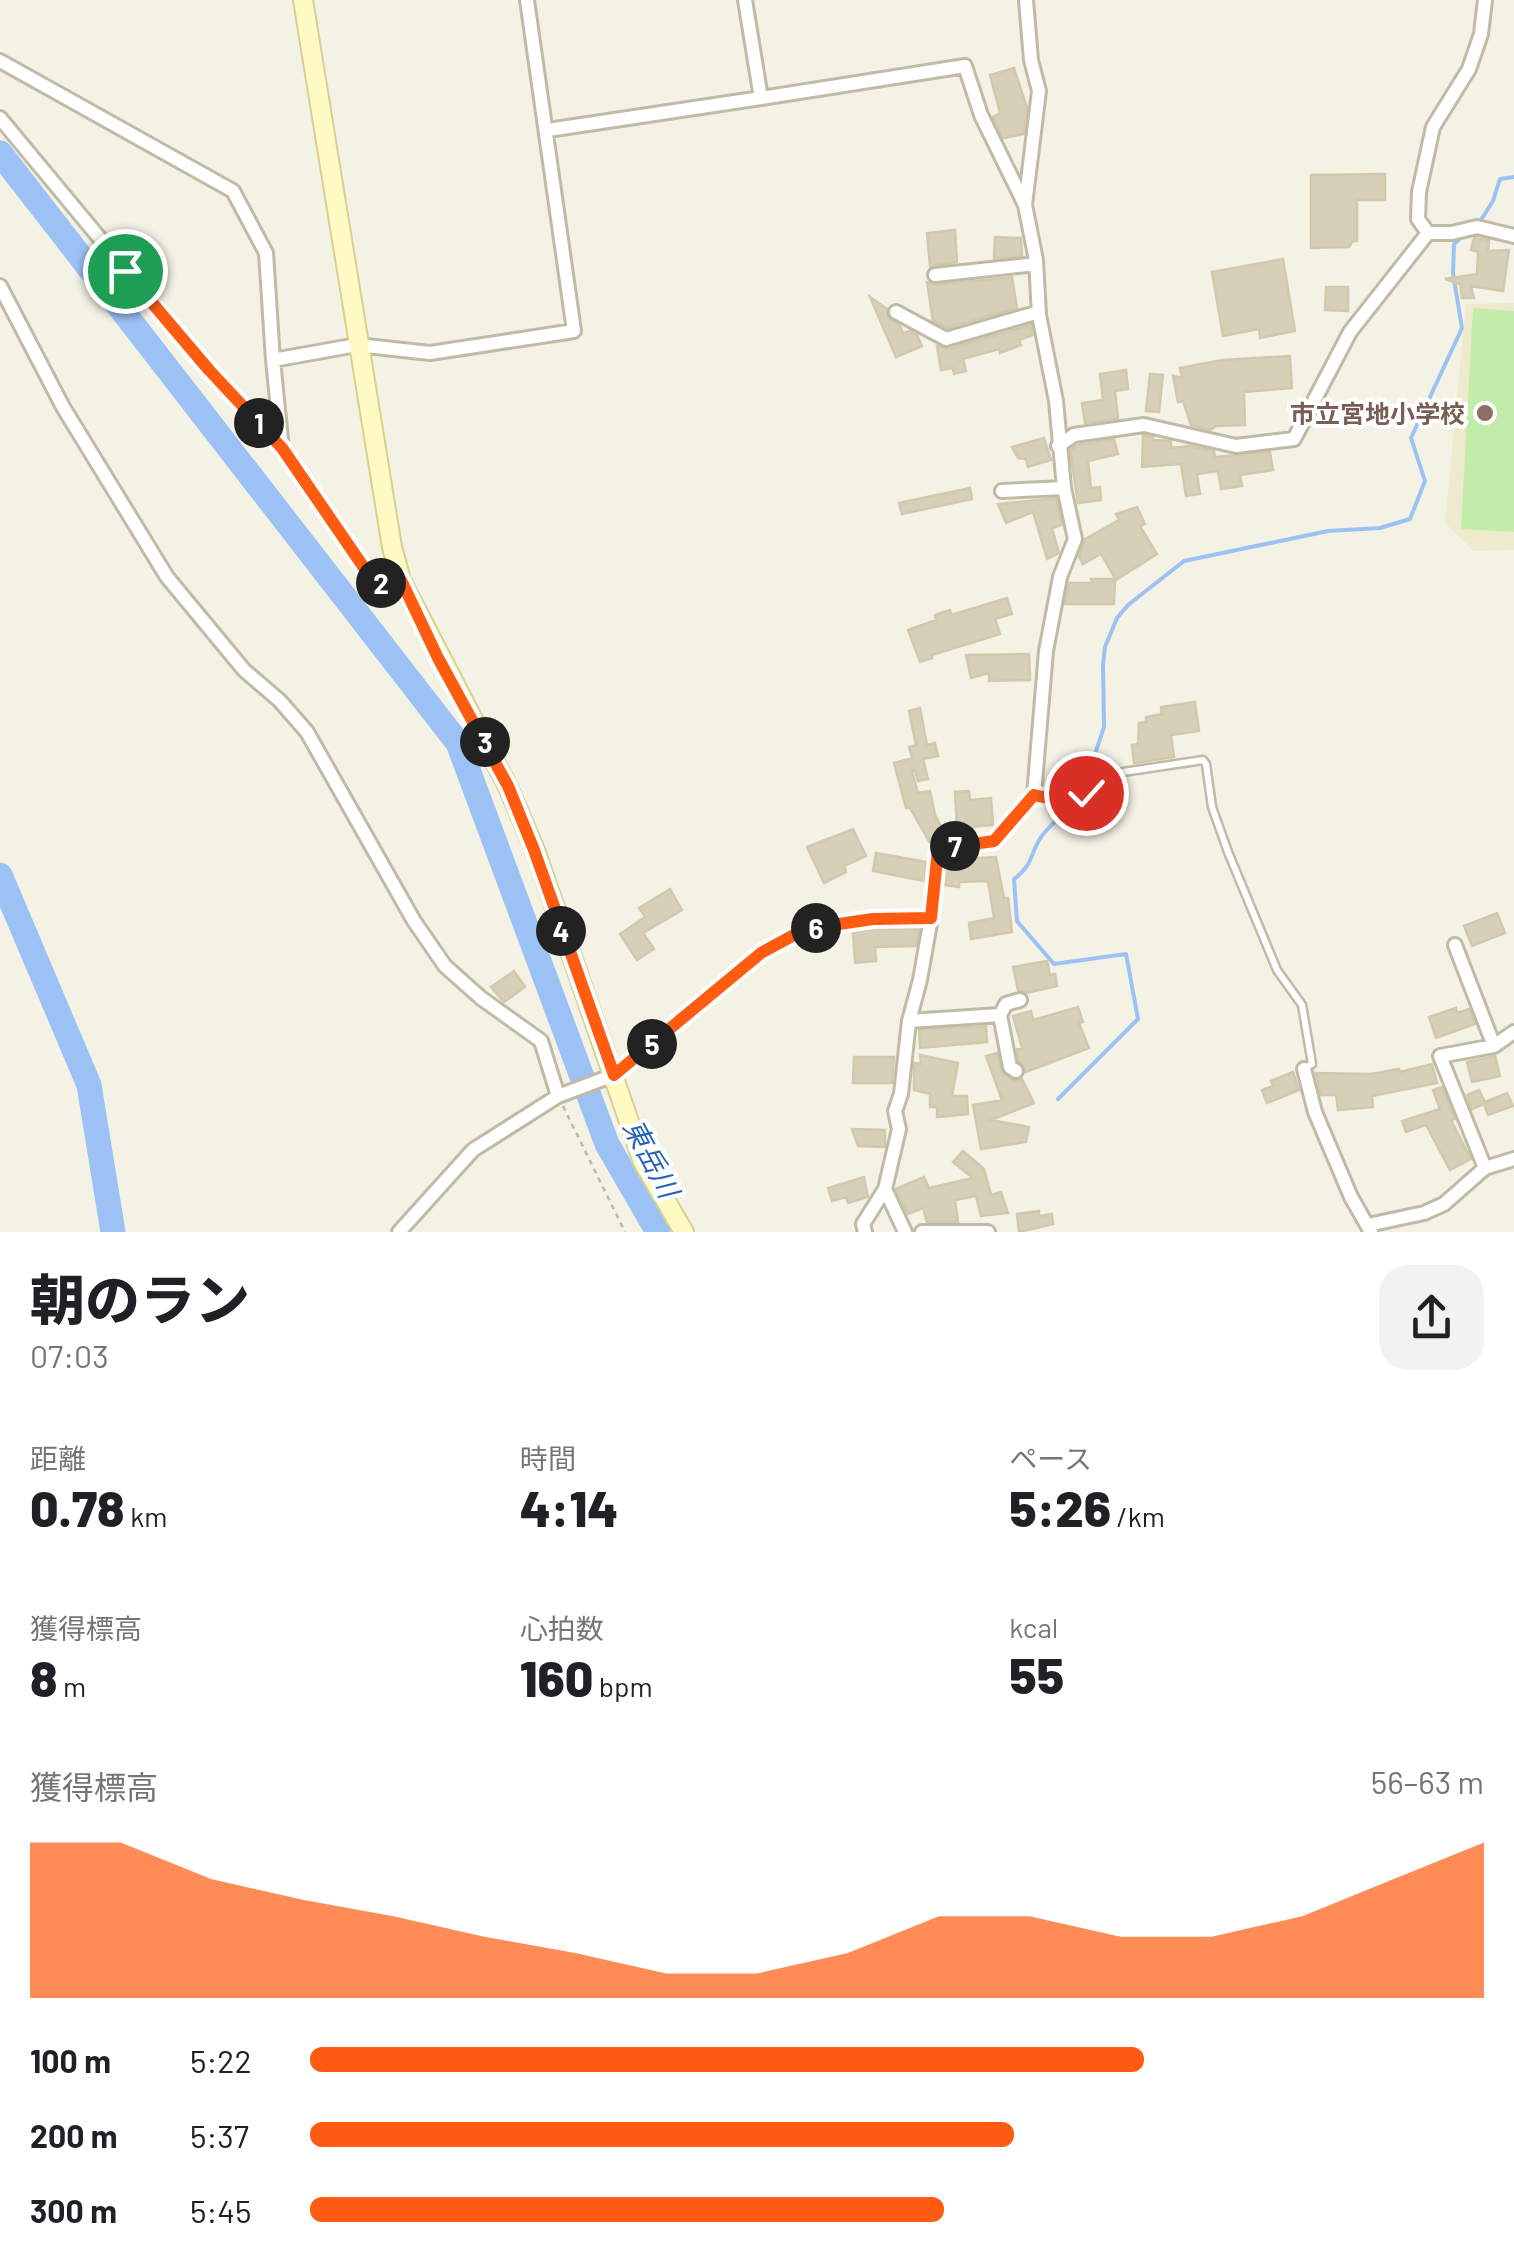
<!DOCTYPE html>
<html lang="ja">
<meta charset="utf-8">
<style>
body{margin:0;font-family:Barlow,"Noto Sans JP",sans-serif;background:#f2f2f2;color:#202124;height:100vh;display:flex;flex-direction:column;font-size:38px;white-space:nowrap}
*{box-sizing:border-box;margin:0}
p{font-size:32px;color:#757577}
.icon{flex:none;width:55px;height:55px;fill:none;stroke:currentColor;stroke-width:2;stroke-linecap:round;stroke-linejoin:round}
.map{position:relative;height:1232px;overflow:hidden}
.sheet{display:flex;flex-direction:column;background:#fff;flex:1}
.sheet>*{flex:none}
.pin{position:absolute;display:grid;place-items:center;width:85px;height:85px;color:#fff;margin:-42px;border:5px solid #fff;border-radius:50%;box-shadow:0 2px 10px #0007}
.km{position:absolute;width:50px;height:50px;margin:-25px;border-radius:50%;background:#222;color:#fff;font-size:28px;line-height:50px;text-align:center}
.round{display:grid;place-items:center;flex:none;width:105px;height:105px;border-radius:30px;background:#f2f2f2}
.headline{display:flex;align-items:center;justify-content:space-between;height:170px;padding:0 30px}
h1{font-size:55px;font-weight:800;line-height:75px}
.figures{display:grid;grid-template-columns:repeat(3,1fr);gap:15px;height:170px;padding:10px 30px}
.figures div{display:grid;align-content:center}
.figures b{font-size:50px;font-weight:800}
.figures small{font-size:28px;font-weight:400}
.figures p{font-size:28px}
.chart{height:280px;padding:20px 30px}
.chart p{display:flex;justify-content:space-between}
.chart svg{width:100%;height:180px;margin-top:10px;fill:#ff5c11;opacity:.7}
ul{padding:0 30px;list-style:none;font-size:32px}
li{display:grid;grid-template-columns:160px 120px 1fr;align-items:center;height:75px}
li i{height:25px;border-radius:12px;background:#ff5c11}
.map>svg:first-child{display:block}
.education{fill:#eeeace}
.green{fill:#c3ebaa}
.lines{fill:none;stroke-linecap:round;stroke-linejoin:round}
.stream{stroke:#9cc2f5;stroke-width:4}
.river{stroke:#9cc2f5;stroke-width:25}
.building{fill:#d6d0b9;stroke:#d2c9ac;stroke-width:2.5}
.lane-casing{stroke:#c0bba7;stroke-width:11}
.street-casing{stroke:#c0bba7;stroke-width:18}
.secondary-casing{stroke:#d7d191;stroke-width:22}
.path{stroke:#c3bb97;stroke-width:2.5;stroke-dasharray:5 5;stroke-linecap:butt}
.lane{stroke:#fff;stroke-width:6}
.street{stroke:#fff;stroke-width:12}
.secondary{stroke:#fffac4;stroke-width:18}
.route-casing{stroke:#fff;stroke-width:20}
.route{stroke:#ff5c11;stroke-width:12}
.education-dot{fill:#8d6e63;stroke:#fff;stroke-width:4}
.labels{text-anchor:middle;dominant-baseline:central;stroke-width:8;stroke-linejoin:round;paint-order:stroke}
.education-label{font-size:25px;font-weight:bold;fill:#785e54;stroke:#fff;text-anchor:end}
.water-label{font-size:28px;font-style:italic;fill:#2563ba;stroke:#fff}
</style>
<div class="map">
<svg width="1514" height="1232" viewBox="0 0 1514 1232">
<rect width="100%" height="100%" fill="#f4f2e5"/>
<!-- education -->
<path class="education" d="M 1514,303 L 1514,550 L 1474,551 L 1445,523 L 1466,304 Z"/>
<!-- green -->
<path class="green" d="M 1473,308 L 1514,311 L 1514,532 L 1461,529 Z"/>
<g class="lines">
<!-- stream -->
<path class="stream" d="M 1479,223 L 1493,201 L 1500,179 L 1514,177
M 1078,803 L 1077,794 L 1084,787 L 1104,727 L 1103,664 L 1105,647 L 1117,618 L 1128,605 L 1184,561 L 1328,531 L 1380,528 L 1410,519 L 1425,481 L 1411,438 L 1462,328 L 1453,273 L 1454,244 L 1464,235
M 1058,1099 L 1138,1019 L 1126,954 L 1054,964 L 1017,921 L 1014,879 C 1036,863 1029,850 1045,832 C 1060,815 1077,804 1096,792"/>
<!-- river -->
<path class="river" d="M 0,153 L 458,743 L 607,1144 L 658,1232
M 0,875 L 89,1085 L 113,1232"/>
</g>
<!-- building -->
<path class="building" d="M 1014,68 L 1027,108 L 1024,134 L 1003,138 L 993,117 L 1000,113 L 990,75 Z
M 1385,174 L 1385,200 L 1357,200 L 1357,241 L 1353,241 L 1349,247 L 1311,248 L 1311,175 Z
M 955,230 L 957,262 L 930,266 L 927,233 Z
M 995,237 L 1021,238 L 1022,256 L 994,259 Z
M 1474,238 L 1489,240 L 1488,251 L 1509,250 L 1503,291 L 1471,286 L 1474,298 L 1462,298 L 1460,284 L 1445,279 L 1477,274 L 1478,252 L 1471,250 Z
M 1283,259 L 1295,331 L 1260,338 L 1259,329 L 1223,336 L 1212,272 Z
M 1012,277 L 1017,308 L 947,328 L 933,321 L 927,282 L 936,285 Z
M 1326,287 L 1348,287 L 1348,311 L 1325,310 Z
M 870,297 L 887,309 L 888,318 L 900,326 L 903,333 L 910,331 L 917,335 L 922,346 L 896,357 Z
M 1031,325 L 1033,335 L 1019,340 L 1021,345 L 1000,353 L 999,349 L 963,359 L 966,371 L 954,374 L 953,368 L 941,370 L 937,346 L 949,349 Z
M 1290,356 L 1292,388 L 1244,392 L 1245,425 L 1216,426 L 1210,430 L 1191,425 L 1183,401 L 1178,402 L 1173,376 L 1182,378 L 1180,368 L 1222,360 Z
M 1126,370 L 1128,389 L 1115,391 L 1118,419 L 1085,423 L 1082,403 L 1103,400 L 1100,374 Z
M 1150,374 L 1163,375 L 1159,412 L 1146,411 Z
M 1143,435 L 1153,437 L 1153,440 L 1171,441 L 1171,448 L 1189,446 L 1214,451 L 1215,457 L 1270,452 L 1273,470 L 1240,475 L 1242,486 L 1221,489 L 1218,471 L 1197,474 L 1200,494 L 1186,496 L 1181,464 L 1142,467 Z
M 1044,438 L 1051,460 L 1028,467 L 1026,459 L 1018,458 L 1012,447 Z
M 1114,439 L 1118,454 L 1088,461 L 1091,488 L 1100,487 L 1101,500 L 1078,503 L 1070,450 L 1078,445 Z
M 970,488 L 972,499 L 902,514 L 899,503 Z
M 1056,498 L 1062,525 L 1052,528 L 1059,553 L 1047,559 L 1033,512 L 1006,523 L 998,504 Z
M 1137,507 L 1145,524 L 1140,526 L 1157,554 L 1116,580 L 1101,554 L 1083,564 L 1079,557 L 1085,539 L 1119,520 L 1116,514 Z
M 1091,579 L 1115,579 L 1114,604 L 1065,604 L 1069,583 L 1093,583 Z
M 1007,598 L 1012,614 L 995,619 L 1000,634 L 932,655 L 932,658 L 920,662 L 908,630 L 936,620 L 935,615 L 950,610 L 951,615 Z
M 1029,654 L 1030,680 L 989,681 L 989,673 L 971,678 L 966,655 Z
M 1195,702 L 1199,731 L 1171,735 L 1174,757 L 1134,763 L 1132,745 L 1138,744 L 1139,723 L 1146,722 L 1146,717 L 1162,714 L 1161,707 Z
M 920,708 L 927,745 L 935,743 L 938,756 L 923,759 L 928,779 L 918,781 L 915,770 L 912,771 L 918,793 L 930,791 L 935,815 L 947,838 L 930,843 L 910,808 L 906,808 L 894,763 L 912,758 L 909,747 L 916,745 L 909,711 Z
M 969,791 L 970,800 L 991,798 L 993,825 L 957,828 L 955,792 Z
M 853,829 L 866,856 L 844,866 L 846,872 L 824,883 L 807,847 Z
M 876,853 L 927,862 L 925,881 L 873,871 Z
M 958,856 L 960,859 L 996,857 L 1004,898 L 1008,898 L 1012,932 L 971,939 L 969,923 L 994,918 L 988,881 L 959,882 L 959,887 L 944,885 L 947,858 Z
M 670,889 L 682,910 L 643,933 L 654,949 L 637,960 L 620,934 L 645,917 L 639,908 Z
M 1497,913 L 1505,933 L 1472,946 L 1464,926 Z
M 874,929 L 919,929 L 916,946 L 875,947 L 876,961 L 855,963 L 853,932 Z
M 1047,961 L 1050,975 L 1055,974 L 1057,986 L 1027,993 L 1018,990 L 1013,967 Z
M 514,971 L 525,987 L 504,1002 L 491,987 Z
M 1078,1007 L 1083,1022 L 1079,1023 L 1089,1048 L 1026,1072 L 1019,1061 L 1017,1049 L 1022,1048 L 1013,1016 L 1031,1011 L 1033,1020 Z
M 1456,1008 L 1457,1013 L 1469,1009 L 1475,1024 L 1436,1038 L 1429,1017 Z
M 986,1026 L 987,1042 L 920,1048 L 919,1030 Z
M 997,1053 L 1002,1073 L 1014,1081 L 1022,1079 L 1034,1103 L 991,1120 L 1029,1127 L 1026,1142 L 981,1149 L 973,1105 L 1002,1100 L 986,1056 Z
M 920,1055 L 958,1063 L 952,1096 L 967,1096 L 968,1114 L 937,1117 L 937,1107 L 930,1107 L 930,1094 L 914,1090 L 914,1063 L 921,1064 Z
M 1495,1056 L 1500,1076 L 1472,1082 L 1467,1062 Z
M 854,1057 L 894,1057 L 892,1083 L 853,1083 Z
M 1432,1064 L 1437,1083 L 1372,1096 L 1373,1107 L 1338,1110 L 1336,1095 L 1321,1095 L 1317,1078 L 1316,1073 L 1371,1074 L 1399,1069 L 1400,1072 Z
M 1293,1072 L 1299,1090 L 1267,1103 L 1262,1090 L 1273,1086 L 1271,1081 Z
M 1442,1087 L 1455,1119 L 1451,1120 L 1471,1159 L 1450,1170 L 1426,1125 L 1406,1132 L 1402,1121 L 1440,1109 L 1433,1090 Z
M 1479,1090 L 1485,1102 L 1507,1093 L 1513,1106 L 1488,1115 L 1484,1104 L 1472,1109 L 1467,1095 Z
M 852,1129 L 885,1130 L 885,1147 L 858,1146 Z
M 963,1151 L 984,1169 L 991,1195 L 1001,1192 L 1008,1213 L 981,1216 L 976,1196 L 955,1200 L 958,1222 L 927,1222 L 923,1208 L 908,1214 L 896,1189 L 924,1177 L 929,1188 L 973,1178 L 953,1162 Z
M 864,1177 L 868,1197 L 848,1203 L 846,1197 L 832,1201 L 828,1188 Z
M 1039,1211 L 1039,1216 L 1052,1214 L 1053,1224 L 1019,1232 L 1017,1214 Z"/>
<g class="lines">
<defs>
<path id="lane" d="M 1036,795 L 1070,803 L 1123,772 L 1203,760 L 1206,764 L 1212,807 L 1228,852 L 1277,970 L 1302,1005 L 1312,1064 L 1305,1068"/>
<path id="street" d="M 745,0 L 761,98 L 965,66 L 981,115 L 1025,205
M 0,61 L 233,191 L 266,253 L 273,360
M 0,118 L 209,370 L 282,449 L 369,575 L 378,583 L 401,580
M 548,130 L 761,98
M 1428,233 L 1418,219 L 1419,192 L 1433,127 L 1469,69 L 1481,34 L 1485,0
M 935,275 L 1036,264
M 0,286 L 63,407 L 167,577 L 244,670 L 280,701 L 307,732 L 414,921 L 445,966 L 481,998 L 541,1041 L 558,1096
M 896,312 L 946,339 L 1039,312
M 1058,446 L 1074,435 L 1144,425 L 1236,446 L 1294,439 L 1350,332 L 1428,233 L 1452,233 L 1477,227 L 1514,236
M 282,449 L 273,360 L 357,345 L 430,353 L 574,331 L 527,0
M 1002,491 L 1064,488
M 1455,945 L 1494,1046
M 1000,1015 L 1010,1067 L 1016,1071
M 909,1021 L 1000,1015 L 1006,1004 L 1020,1000
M 1304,1069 L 1315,1112 L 1351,1197 L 1371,1232
M 1485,1168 L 1440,1056 L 1494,1046 L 1514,1032
M 885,1189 L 905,1232
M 1368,1225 L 1424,1213 L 1444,1204 L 1485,1168 L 1514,1159
M 399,1232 L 473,1150 L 558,1096 L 614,1075 L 761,953 L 805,929 L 873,919 L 931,918
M 865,1232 L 863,1224 L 885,1189 L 899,1129 L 895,1111 L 901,1094 L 909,1021 L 920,980 L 931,918 L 938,849 L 994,841 L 1034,795 L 1046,651 L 1060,577 L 1075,539 L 1064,488 L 1056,401 L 1039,315 L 1036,260 L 1025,205 L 1039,91 L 1031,60 L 1026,0
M 922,1232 L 988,1232"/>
<path id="secondary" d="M 303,0 L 392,547 L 401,580 L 508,787 L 535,850 L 643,1162 L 684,1232"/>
</defs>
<!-- lane casing -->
<use href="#lane" class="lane-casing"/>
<!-- street casing -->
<use href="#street" class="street-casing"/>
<!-- secondary casing -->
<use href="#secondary" class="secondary-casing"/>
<!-- path -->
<path class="path" d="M 563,1106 L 625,1232"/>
<!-- lane -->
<use href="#lane" class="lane"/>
<!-- street -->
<use href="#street" class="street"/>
<!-- secondary -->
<use href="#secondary" class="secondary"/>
</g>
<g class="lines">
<defs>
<path id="route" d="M 125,271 L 209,370 L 282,448 L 369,575 L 378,583 L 401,580 L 438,658 L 508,786 L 534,850 L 614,1075 L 761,953 L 805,929 L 873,919 L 931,918 L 938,849 L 994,841 L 1034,795 L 1070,803 L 1086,793"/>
</defs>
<!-- route casing -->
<use href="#route" class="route-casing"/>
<!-- route -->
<use href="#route" class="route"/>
</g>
<!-- markers -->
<circle class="education-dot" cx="1485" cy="413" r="10"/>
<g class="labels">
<!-- education labels -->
<g class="education-label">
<text x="1465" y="413">市立宮地小学校</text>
</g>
<!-- water labels -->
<g class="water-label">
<text transform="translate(652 1158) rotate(62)">東岳川</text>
</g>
</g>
</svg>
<div class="pin" style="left:125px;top:271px;background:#1e9e55"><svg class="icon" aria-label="arrive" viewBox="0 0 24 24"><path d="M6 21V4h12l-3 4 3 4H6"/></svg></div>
<div class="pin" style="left:1086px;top:793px;background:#d93025"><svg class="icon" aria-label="check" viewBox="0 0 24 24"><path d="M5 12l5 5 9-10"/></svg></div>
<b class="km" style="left:259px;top:423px">1</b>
<b class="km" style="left:381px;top:583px">2</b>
<b class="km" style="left:485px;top:742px">3</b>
<b class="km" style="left:561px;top:931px">4</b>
<b class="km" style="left:652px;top:1044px">5</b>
<b class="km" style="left:816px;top:928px">6</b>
<b class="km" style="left:955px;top:846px">7</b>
</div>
<section class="sheet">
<div class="headline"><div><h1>朝のラン</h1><p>07:03</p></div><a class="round"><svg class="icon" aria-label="share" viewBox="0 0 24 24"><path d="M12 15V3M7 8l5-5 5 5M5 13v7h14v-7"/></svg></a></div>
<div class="figures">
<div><p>距離</p><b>0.78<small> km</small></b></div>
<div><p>時間</p><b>4:14</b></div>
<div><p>ペース</p><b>5:26<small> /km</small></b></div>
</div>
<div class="figures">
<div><p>獲得標高</p><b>8<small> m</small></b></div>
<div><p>心拍数</p><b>160<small> bpm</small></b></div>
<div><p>kcal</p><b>55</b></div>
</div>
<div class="chart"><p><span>獲得標高</span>56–63 m</p>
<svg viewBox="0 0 160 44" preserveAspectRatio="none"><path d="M0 44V6L10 6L20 15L30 20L40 24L50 29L60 33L70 38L80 38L90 33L100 24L110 24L120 29L130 29L140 24L150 15L160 6V44z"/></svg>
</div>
<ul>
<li><b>100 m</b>5:22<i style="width:71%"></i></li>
<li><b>200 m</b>5:37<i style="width:60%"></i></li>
<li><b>300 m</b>5:45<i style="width:54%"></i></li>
</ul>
</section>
